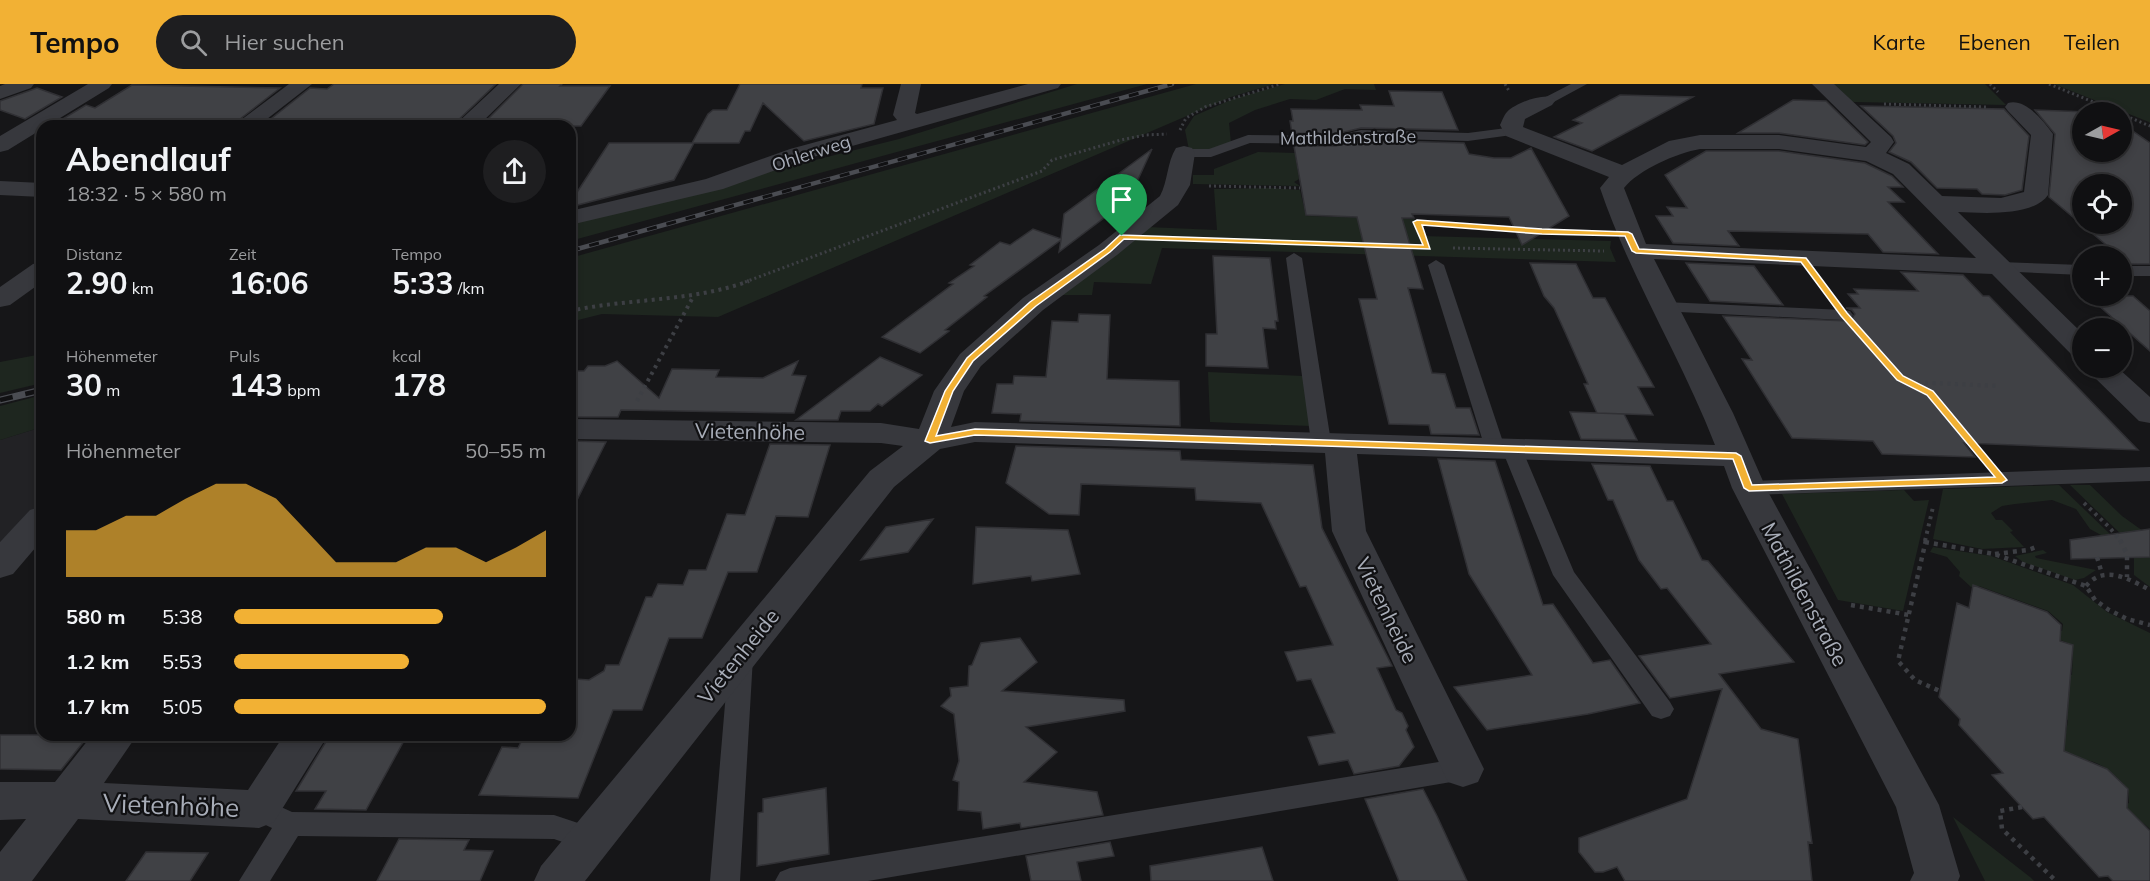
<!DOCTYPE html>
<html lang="de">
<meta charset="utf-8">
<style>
body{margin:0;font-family:Mulish,sans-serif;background:#1e1e20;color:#f1f3f6;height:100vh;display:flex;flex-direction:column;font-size:22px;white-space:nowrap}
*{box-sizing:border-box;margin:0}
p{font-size:20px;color:#9c9d9f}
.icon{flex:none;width:33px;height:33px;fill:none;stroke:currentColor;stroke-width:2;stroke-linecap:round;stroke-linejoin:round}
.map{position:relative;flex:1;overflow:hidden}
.panel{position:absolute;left:36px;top:36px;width:540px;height:621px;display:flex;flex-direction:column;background:#101012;border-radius:18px;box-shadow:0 3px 9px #0003,0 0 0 2px #303032}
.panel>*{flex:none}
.needle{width:39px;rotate:82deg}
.controls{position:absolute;left:2072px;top:18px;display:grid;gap:12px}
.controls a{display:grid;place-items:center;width:60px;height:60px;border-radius:50%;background:#101012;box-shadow:0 3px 9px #0003,0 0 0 2px #303032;font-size:30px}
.pin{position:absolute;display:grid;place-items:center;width:51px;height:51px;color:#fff;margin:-62px -26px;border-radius:50% 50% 50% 0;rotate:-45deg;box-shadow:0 0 6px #0007}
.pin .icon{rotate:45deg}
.round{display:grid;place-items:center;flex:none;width:63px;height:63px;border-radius:32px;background:#1e1e20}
.overview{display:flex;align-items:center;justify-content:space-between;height:102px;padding:0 30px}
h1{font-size:33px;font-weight:700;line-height:45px}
.stats{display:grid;grid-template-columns:repeat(3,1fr);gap:9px;height:102px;padding:6px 30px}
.stats div{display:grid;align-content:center}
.stats b{font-size:30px;font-weight:700}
.stats small{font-size:16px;font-weight:400}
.stats p{font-size:16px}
.chart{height:168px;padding:12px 30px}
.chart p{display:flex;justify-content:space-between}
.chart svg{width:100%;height:108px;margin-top:6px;fill:#f2b134;opacity:.7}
ul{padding:0 30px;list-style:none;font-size:20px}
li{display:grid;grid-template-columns:96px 72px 1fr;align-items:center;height:45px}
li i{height:15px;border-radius:8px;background:#f2b134}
header{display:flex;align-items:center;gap:36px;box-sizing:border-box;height:84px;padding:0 30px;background:#f2b134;color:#111}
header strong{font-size:28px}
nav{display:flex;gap:33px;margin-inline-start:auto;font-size:21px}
.search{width:420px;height:54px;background:#1e1e20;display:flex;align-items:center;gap:15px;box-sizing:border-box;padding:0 21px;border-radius:33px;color:#9c9d9f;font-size:22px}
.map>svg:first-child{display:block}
.built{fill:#222225}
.green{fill:#1e261f}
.building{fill:#404145;stroke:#303034;stroke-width:1.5;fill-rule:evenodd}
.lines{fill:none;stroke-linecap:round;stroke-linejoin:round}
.path-far2{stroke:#3d3f44;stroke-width:3;stroke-dasharray:2 3;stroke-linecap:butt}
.path-far1{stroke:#3d3f44;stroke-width:4;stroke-dasharray:3 4.5;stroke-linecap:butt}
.path{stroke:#3d3f44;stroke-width:4.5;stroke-dasharray:4 5;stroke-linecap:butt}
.lane{fill:#37383d;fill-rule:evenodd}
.street{fill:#37383d;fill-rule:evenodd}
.rail-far1-casing{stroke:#4a4c52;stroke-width:4.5}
.rail-casing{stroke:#4a4c52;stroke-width:7}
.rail-far1{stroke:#111113;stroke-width:3;stroke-dasharray:10;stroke-linecap:butt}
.rail{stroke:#111113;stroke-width:4.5;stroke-dasharray:13;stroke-linecap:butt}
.route{fill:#f2b134;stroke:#fff;stroke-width:1.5;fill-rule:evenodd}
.labels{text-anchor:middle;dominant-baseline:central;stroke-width:4.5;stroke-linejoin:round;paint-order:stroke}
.far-street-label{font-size:18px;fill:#a8adb8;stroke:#111113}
.street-label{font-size:21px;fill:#a8adb8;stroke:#111113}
.near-street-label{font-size:26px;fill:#a8adb8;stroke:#111113}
</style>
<header>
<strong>Tempo</strong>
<div class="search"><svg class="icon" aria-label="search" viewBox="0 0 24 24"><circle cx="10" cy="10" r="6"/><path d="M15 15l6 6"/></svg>Hier suchen</div>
<nav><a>Karte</a><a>Ebenen</a><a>Teilen</a></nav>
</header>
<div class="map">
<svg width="2150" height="797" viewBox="0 0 2150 797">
<rect width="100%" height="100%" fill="#161618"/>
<!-- built -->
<path class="built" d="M 42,343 L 42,417 L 0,458 L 0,356 Z"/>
<!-- green -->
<path class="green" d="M 1077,0 L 1147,0 L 570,157 L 570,137 L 899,55 Z
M 1196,0 L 1274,0 L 1231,13 L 718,233 L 602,230 L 570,238 L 570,174 Z
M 1285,0 L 1374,0 L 1376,6 L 1345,5 L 1316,16 L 1290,15 L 1255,26 L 1229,39 L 1231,59 L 1207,67 L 1189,66 L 1185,46 L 1194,32 L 1233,15 Z
M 1831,0 L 1985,0 L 2006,21 L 1854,18 L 1847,16 Z
M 2054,0 L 2150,0 L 2150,39 L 2149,38 Z
M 1258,68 L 1295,69 L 1299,95 L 1294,98 L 1300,102 L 1193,100 L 1193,91 L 1214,91 L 1214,85 Z
M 1271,104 L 1300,106 L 1306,132 L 1414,135 L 1421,152 L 1611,157 L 1610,164 L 1616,178 L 1162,164 L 1151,200 L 1094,198 L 1092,211 L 1058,211 L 1147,143 L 1217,146 L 1214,105 Z
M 42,270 L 42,299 L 0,309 L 0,278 Z
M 1208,288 L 1303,292 L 1311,342 L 1210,338 Z
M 42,311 L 42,343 L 0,356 L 0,322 Z
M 2059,401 L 2111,451 L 2110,456 L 2090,445 L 2076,425 L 2052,416 L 2015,420 L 2002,422 L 1991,429 L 1996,436 L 2002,436 L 2013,447 L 2010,448 L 2024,463 L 1982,465 L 1933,455 L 1943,405 Z
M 2070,401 L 2090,401 L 2122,432 L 2150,452 L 2150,503 L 2134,491 L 2134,474 L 2124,453 Z
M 1904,406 L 1914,417 L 1929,416 L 1903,527 L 1838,516 L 1782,410 Z
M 1933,463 L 1991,472 L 2073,501 L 2107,528 L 2150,549 L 2150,745 C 2140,735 2128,732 2117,721 L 2129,719 L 2128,705 C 2113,689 2097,672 2073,676 L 2063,666 L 2068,636 L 2045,627 L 2049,584 L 2072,591 L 2073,561 L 2053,553 L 2053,547 L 2062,547 L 2063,540 L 2048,527 L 1979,502 L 1971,503 L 1959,492 L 1960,488 L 1947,473 L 1930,468 Z
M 2043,466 L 2047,469 L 2035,472 L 2036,474 L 2096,486 L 2084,494 L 2075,496 L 2023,478 L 2015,472 Z
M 1953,733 L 2030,793 L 2034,797 L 1985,797 Z"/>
<!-- building -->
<path class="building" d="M 334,0 L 496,0 L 452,42 L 262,42 L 310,4 L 327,5 Z
M 523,0 L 562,0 L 560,2 L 610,2 L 581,42 L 481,42 Z
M 740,0 L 862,0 L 861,4 L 883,4 L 874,40 L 804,57 L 763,19 L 750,47 L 745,47 L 739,59 L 694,59 L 674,96 L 570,123 L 570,119 L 609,59 L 692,59 L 708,30 L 713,26 L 727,26 Z
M 132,1 L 280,4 L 231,42 L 51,42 L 86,21 L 95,24 Z
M 37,4 L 62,13 L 25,35 L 0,26 L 0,17 Z
M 1389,7 L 1442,8 L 1458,46 L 1361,44 L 1336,50 L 1292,49 L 1290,37 L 1293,37 L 1291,25 L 1362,26 L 1360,21 L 1394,22 Z
M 1620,11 L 1693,13 L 1592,67 L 1554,53 L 1582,39 L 1573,36 Z
M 1793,16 L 1826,17 L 1868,58 L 1865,61 L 1779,49 L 1738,49 Z
M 1861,22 L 2004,25 L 2029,52 L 2022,106 L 2005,111 L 1982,110 L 1977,105 L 1937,104 L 1911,78 L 1889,68 L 1896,59 L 1893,52 Z
M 2035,26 L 2089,28 L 2082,28 L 2082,68 L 2121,68 L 2121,39 L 2150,59 L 2150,180 L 2129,180 L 2049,113 L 2055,50 ZM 2082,100 L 2121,100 L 2121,140 L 2082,140 Z
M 1361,56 L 1464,59 L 1469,70 L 1494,74 L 1511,74 L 1531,64 L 1569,132 L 1522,161 L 1509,133 L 1412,130 L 1414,134 L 1402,134 L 1423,205 L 1408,204 L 1432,289 L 1445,290 L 1456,324 L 1470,324 L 1479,351 L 1431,350 L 1429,341 L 1389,340 L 1359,215 L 1377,215 L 1357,133 L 1306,131 L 1294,62 L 1336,62 Z
M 1152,65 L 1129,115 L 1059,168 L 1061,156 L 984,212 L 987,213 L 945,246 L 949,247 L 920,269 L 882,253 L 953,200 L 949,199 L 974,182 L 970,181 L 1000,158 L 1010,161 L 1033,145 L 1061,155 L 1064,130 Z
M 1706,67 L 1779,67 L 1865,79 L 1892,92 L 1903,103 L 1888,103 L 1904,118 L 1888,118 L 1938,170 L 1883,168 L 1868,150 L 1728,147 L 1739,162 L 1673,159 L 1656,132 L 1673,132 L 1667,123 L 1687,124 L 1665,91 Z
M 1213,172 L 1270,174 L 1278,237 L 1275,237 L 1276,245 L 1263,244 L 1268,284 L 1206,282 L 1206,250 L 1217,250 Z
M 1530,179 L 1576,180 L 1593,214 L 1605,214 L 1654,303 L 1638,303 L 1653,331 L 1597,329 L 1584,300 L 1588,300 L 1565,248 L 1554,224 L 1544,212 Z
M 1686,179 L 1754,182 L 1783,221 L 1710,217 Z
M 1901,188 L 1963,191 L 1983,212 L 1989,212 L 2138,366 L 1964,359 L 1975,373 L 1882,370 L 1873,357 L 1792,354 L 1742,275 L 1752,276 L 1723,232 L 1850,237 L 1855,230 L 1852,226 L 1846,224 L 1860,224 L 1848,210 L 1858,210 L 1854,205 L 1918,207 Z
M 2088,212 L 2133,212 L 2150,227 L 2150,267 Z
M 1079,230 L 1110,231 L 1107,295 L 1179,297 L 1180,342 L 1020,337 L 1021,330 L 992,329 L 997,300 L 1013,300 L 1014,292 L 1046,293 L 1052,237 L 1078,238 Z
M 880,273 L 922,291 L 882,322 L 878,320 L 870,327 L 841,327 L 838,336 L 796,336 Z
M 617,277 L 659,314 L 672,285 L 719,286 L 716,293 L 763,294 L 798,277 L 792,291 L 806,292 L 794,329 L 621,326 L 618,333 L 570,333 L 570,287 L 584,287 L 588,282 L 605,282 Z
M 1570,328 L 1624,330 L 1637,356 L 1581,355 Z
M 570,357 L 606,358 L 570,430 Z
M 770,360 L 830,361 L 808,433 L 776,432 L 757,488 L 728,488 L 702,554 L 669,554 L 642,626 L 613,626 L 578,714 L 479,711 L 502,663 L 518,664 L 522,656 L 555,656 L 557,651 L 570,651 L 570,608 L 576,595 L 589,596 L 604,587 L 606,581 L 619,581 L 646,513 L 652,513 L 658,500 L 683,501 L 689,486 L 706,486 L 727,430 L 745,431 Z
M 1016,362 L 1180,367 L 1181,376 L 1313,381 L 1322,444 L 1392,582 L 1377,584 L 1396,626 L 1402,629 L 1408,642 L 1406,646 L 1414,663 L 1399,682 L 1354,690 L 1348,676 L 1319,681 L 1308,653 L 1335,649 L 1311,595 L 1297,597 L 1285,568 L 1333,561 L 1306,502 L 1300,503 L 1261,419 L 1196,416 L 1195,404 L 1081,400 L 1079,431 L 1049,430 L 1006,399 Z
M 1438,375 L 1495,377 L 1543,521 L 1553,520 L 1593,579 L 1610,576 L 1640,619 L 1588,630 L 1487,646 L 1454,603 L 1532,591 L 1469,490 Z
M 1592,380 L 1650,382 L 1667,417 L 1673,417 L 1702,476 L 1708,477 L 1794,578 L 1719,590 L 1761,645 L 1798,655 L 1812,759 L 1808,758 L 1812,797 L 1625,797 L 1617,783 L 1603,788 L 1595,788 L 1579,768 L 1579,754 L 1687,715 L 1722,605 L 1670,614 L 1639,572 L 1711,560 L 1667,504 L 1661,505 L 1639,476 L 1613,416 L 1608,416 Z
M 933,435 L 908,468 L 861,476 L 886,443 Z
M 976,443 L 1068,446 L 1080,490 L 1032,497 L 1031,492 L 973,500 Z
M 2150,445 L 2150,473 L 2071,475 L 2070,456 Z
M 1973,501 L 2047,528 L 2061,541 L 2060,557 L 2073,561 L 2064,667 L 2107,685 L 2128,705 L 2127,724 L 2150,747 L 2150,797 L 2113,797 L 2108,792 L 2099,793 L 2044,733 L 2033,735 L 1992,691 L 2003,689 L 1959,641 L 1960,635 L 1939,613 L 1957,519 L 1969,524 Z
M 1020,554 L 1037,578 L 1002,607 L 1124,616 L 1125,627 L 1026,643 L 1057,668 L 1024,698 L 1097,708 L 1103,731 L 1021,744 L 1020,739 L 983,745 L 981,728 L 958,726 L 959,698 L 953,696 L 959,677 L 954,630 L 941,622 L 951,612 L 950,604 L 968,602 L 969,582 L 972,581 L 981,559 Z
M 0,651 L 89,651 L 61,686 L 0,685 Z
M 330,651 L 406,653 L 366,726 L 315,725 L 326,707 L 296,707 Z
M 826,704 L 829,770 L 757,782 L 758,729 L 763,728 L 763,715 Z
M 1423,705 L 1437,732 L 1467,797 L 1399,797 L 1365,715 Z
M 399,755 L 469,756 L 464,766 L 493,767 L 480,797 L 377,797 Z
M 1110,758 L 1114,772 L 1077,778 L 1081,797 L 1031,797 L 1026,772 Z
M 1262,763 L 1273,797 L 1151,797 L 1150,782 Z
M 146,768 L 208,769 L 190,797 L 126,797 Z"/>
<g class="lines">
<!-- path-far2 -->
<path class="path-far2" d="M 1505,0 L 1509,7
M 1990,0 L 1998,8
M 2049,0 L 2118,28
M 1884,20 L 1987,23
M 2121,30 L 2150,42
M 1180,46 L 1186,34 L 1205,23 L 1280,0
M 1209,102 L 1300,104
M 1168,154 L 1277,159
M 1312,160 L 1421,163
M 1426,161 L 1417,138 L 1597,149
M 1453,164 L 1604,167
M 745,198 L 1042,87 L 1052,76 L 1121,56 L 1145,51 L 1167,50"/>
<!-- path-far1 -->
<path class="path-far1" d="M 570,227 C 629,214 692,218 749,197
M 1859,248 L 1900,294 L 1930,309 L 1981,370
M 1910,298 L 1999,302
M 637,317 L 693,213
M 2084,419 L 2109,443 L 2121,457
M 1925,457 L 1933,423"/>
<!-- path -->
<path class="path" d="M 1926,456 L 1898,577 L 1915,596 L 1940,607
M 2120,456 L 2127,470 L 2127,493
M 1925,458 L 1994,470 L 2086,502 L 2095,516 L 2109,526 L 2127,535 L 2150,541
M 1995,470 L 2028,466 L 2039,462
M 2097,473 L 2102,490
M 2086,502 C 2104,480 2129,495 2150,506
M 1851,521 L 1909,531
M 2022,723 L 2000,727 L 2002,745 L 2056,797"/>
<!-- lane -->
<path class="lane" d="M 1571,0 L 1587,0 L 1550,20 L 1545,21 L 1538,17 Z
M 1514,43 L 1521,47 L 1519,50 L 1468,57 L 1361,54 L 1336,60 L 1250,59 L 1211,73 L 1184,73 L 1177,69 L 1184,65 L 1209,65 L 1248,51 L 1336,52 L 1361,46 L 1468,49 Z
M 1294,169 L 1302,174 L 1331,358 L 1328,362 L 1321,364 L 1314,362 L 1311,358 L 1286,174 Z
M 1436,176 L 1444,181 L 1504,361 L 1512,359 L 1519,360 L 1522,365 L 1574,488 L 1670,618 L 1674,625 L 1670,632 L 1661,635 L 1652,632 L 1553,491 L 1503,368 L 1495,370 L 1488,369 L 1485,364 L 1428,181 Z
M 2000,178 L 2082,181 L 2082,191 L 1994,187 L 1992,183 L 1994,179 Z
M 2121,182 L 2150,182 L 2150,192 L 2121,192 Z
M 1665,218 L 1844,226 L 1850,227 L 1853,231 L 1850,235 L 1844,236 L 1659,227 L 1656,223 L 1659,219 Z
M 2150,383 L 2150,397 L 1749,411 L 1742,409 L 1738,404 L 1742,399 L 1749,397 Z
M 741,564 L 750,566 L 753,573 L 740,797 L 710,797 L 729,573 L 732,566 Z
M 1463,674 L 1472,677 L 1476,685 L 1472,693 L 1463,696 L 868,797 L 775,797 L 780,788 L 790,784 Z
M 259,713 L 292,728 L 554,731 L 599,746 L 603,755 L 599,764 L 589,767 L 554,755 L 298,752 L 270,797 L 239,797 L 272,744 L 249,733 L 245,725 L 249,717 Z"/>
<!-- street -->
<path class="street" d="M 5,0 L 34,0 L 31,4 L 0,15 L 0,2 Z
M 88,0 L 112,0 L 109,4 L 47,42 L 42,42 L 42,45 L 8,66 L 0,68 L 0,52 Z
M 289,0 L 312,0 L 258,42 L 233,42 Z
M 499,0 L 521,0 L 478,42 L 454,42 Z
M 901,0 L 921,0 L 915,29 L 917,30 L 1028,0 L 1061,0 L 1058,4 L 806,75 L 723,105 L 570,141 L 570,127 L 706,95 L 790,65 L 897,36 L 893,31 Z
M 1812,0 L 1834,0 L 1891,53 L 1894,58 L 1886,69 L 1909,80 L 1942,112 L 2001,114 L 2024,108 L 2031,51 L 2008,27 L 2005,23 L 2008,19 C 2025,14 2043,36 2053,50 L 2048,111 C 2033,133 1982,129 1958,128 L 2082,249 L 2082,274 L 2072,271 L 1992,190 L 1654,175 L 1733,329 L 1766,404 L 1932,708 L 1939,721 L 1960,792 L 1958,797 L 1910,797 L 1914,789 L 1896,723 L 1732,404 L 1724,382 L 1357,370 L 1366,447 L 1484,685 L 1478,698 L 1463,703 L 1448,698 L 1332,447 L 1325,369 L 975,358 L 940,365 L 894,403 L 585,797 L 534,797 L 541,782 L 870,387 L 903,362 L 881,359 L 570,355 L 570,335 L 881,339 L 919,345 L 934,307 L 960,270 L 1023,214 L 1099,161 L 1160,112 C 1168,97 1167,78 1176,64 L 1184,62 L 1192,64 L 1195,69 L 1190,101 L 1178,121 L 1117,171 L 1043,226 L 981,282 L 964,307 L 951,343 L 975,338 L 1715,361 C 1681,273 1630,193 1600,104 L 1609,93 L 1506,52 L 1500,41 C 1502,37 1504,31 1507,28 C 1516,19 1540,10 1552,13 L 1555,17 L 1552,21 L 1525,35 L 1523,43 L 1622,81 L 1669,57 L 1700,51 L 1779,51 L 1866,63 L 1871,58 ZM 1700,65 L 1779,65 L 1866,77 L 1893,90 L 1976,174 L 1646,160 L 1624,104 C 1638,86 1677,69 1700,65 Z
M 0,97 L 42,99 L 42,113 L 0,111 Z
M 42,178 L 42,198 L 10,221 L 0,223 L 0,203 L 33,180 Z
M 2087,284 L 2118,284 L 2150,313 L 2150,339 L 2139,337 L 2091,290 Z
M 42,422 L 42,456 L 13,490 L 0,494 L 0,458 L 30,426 Z
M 92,651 L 137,651 L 104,699 L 248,706 L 284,651 L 328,651 L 274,738 L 259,744 L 78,735 L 32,797 L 0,797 L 0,768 L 26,735 L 0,736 L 0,698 L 55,698 Z"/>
<defs>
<path id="rail-far1" d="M 570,167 L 1172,0"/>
<path id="rail" d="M 0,316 L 42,306"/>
</defs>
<!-- rail-far1 casing -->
<use href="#rail-far1" class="rail-far1-casing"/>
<!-- rail casing -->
<use href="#rail" class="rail-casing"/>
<!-- rail-far1 -->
<use href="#rail-far1" class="rail-far1"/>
<!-- rail -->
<use href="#rail" class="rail"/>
</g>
<!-- route -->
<path class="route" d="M 1417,136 L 1542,145 L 1628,148 L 1632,150 L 1639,165 L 1806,174 L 1847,229 L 1903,292 L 1933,307 L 2007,396 L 2002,399 L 1749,407 L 1744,404 L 1733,375 L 975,351 L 930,359 L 925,357 L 945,307 L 967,274 L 1030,218 L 1105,165 L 1120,151 L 1423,161 L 1413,138 ZM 1422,141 L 1542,150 L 1625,152 L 1632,167 L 1636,169 L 1801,178 L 1841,232 L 1897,296 L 1927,311 L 1995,393 L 1752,401 L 1741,372 L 1736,369 L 975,345 L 936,352 L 953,307 L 973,277 L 1036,222 L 1110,168 L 1124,155 L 1430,165 Z"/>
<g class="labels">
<!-- far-street labels -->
<g class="far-street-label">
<text transform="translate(1348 53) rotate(-1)">Mathildenstraße</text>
<text transform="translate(811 69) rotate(-18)">Ohlerweg</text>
</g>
<!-- street labels -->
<g class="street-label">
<text transform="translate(750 347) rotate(1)">Vietenhöhe</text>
<text transform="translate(1805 510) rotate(62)">Mathildenstraße</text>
<text transform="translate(1387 526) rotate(64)">Vietenheide</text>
<text transform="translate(738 572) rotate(-51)">Vietenheide</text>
</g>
<!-- near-street labels -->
<g class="near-street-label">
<text transform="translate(171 721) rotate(2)">Vietenhöhe</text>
</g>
</g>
</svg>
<div class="controls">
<a><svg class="needle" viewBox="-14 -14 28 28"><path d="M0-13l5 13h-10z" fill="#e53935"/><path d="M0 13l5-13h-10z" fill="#9c9d9f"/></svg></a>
<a><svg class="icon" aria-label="locate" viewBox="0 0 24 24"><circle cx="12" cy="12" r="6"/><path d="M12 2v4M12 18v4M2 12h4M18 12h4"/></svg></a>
<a>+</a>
<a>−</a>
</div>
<div class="pin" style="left:1122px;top:152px;background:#1e9e55"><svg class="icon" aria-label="arrive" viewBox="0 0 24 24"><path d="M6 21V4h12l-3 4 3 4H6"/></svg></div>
<section class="panel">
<div class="overview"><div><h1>Abendlauf</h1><p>18:32 · 5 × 580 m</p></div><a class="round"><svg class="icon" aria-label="share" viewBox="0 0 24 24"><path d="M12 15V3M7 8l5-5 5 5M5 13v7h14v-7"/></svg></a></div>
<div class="stats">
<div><p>Distanz</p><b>2.90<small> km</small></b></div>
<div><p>Zeit</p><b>16:06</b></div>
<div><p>Tempo</p><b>5:33<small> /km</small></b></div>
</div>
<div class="stats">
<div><p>Höhenmeter</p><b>30<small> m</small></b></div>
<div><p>Puls</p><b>143<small> bpm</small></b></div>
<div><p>kcal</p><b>178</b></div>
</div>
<div class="chart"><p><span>Höhenmeter</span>50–55 m</p>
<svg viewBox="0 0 160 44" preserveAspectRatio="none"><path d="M0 44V25L10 25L20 19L30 19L40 12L50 6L60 6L70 12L80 25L90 38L100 38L110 38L120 32L130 32L140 38L150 32L160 25V44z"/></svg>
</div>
<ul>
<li><b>580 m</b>5:38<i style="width:67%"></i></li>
<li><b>1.2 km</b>5:53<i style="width:56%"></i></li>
<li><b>1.7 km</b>5:05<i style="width:100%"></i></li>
</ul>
</section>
</div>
